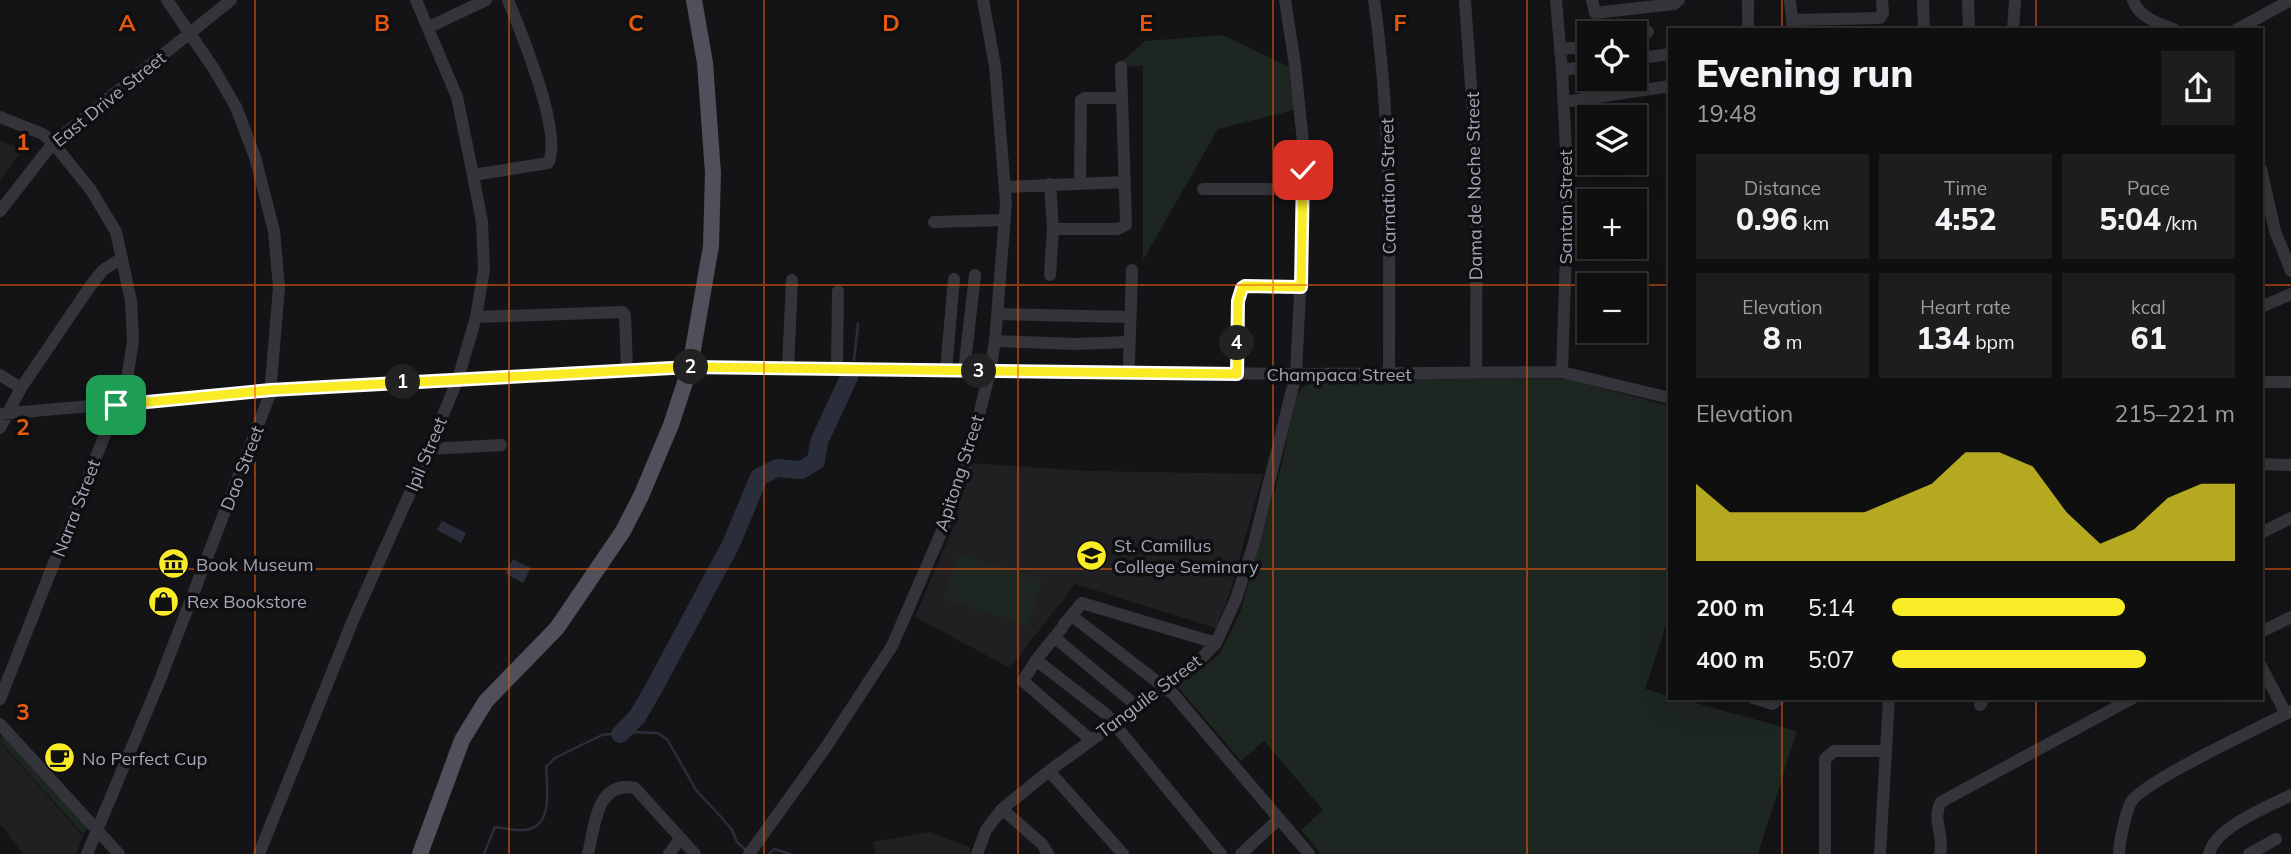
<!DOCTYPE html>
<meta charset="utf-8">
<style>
body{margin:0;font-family:Mulish,sans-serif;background:#1d1d1e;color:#f1f3f6;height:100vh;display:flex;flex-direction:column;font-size:26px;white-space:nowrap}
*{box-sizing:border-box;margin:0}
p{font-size:23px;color:#9b9c9f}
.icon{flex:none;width:38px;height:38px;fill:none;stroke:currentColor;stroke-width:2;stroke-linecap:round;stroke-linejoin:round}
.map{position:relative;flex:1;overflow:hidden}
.side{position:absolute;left:1668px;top:28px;width:595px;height:672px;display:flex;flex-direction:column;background:#0f0f10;border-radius:0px;box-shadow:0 7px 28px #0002,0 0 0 2px #2f2f30}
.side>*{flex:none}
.buttons{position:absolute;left:1577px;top:21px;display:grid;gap:14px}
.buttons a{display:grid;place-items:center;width:70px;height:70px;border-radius:0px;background:#0f0f10;box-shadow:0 7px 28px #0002,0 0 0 2px #2f2f30;font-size:35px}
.pin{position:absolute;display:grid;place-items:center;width:60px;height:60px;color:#fff;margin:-30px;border-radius:14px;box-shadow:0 4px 10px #0006}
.km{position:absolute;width:35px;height:35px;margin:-18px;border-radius:50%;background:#222;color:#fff;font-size:19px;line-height:35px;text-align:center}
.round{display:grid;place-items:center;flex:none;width:74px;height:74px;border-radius:0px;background:#1d1d1e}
.headline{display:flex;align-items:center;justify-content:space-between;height:119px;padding:0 28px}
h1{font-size:38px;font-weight:800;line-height:52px}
.stats{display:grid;grid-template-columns:repeat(3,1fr);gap:10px;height:119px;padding:7px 28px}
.stats div{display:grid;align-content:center;border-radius:0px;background:#1d1d1e;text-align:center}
.stats b{font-size:30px;font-weight:800}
.stats small{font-size:19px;font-weight:400}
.stats p{font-size:19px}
.chart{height:196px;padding:14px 28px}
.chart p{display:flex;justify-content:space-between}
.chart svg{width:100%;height:126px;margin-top:7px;fill:#faeb27;opacity:.7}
ul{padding:0 28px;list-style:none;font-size:23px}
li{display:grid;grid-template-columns:112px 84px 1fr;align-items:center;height:52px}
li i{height:18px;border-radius:9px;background:#faeb27}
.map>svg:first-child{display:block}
.built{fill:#202023}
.green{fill:#1e2621}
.water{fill:#292e3a}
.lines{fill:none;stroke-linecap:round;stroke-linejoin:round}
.stream{stroke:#292e3a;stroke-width:2.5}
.river{stroke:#292e3a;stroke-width:18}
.minor{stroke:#35343b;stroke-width:12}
.major{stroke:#51505a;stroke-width:16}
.route-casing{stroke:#fff;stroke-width:14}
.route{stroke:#faeb27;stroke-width:9}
.grid{fill:none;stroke:#e8590c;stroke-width:2;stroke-opacity:0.55}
.labels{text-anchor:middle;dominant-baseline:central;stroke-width:7;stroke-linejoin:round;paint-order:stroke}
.street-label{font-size:18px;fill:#a5a5b7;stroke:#0f0f11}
.poi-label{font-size:18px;fill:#a5a5b7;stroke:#0f0f11;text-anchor:start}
.grid-label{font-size:23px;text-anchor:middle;font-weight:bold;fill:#e8590c;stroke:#0f0f11;stroke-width:7;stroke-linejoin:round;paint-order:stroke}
</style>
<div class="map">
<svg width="2291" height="854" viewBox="0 0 2291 854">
<rect width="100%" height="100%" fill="#141416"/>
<!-- built -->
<path class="built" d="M 0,141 L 23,149 L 0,181 Z
M 968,463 L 1089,471 L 1263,474 L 1230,592 L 1216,628 L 1075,584 L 1010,668 L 915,617 L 955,523 Z
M 0,742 L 83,836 L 76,854 L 23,854 L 0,824 Z
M 929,832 L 970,847 L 970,854 L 876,854 L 873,842 Z"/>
<!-- green -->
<path class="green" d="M 1223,35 L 1289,67 L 1294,110 L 1218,129 L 1143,260 L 1143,66 L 1116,67 L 1145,41 Z
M 1388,379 L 1568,379 L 1669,406 L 1669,616 L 1645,689 L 1669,696 L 1670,698 L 1677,698 L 1797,731 L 1758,854 L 1321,854 L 1301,830 L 1323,810 L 1264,741 L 1241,761 L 1177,686 L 1219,655 L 1240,613 L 1281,467 L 1296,396 L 1307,383 Z
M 958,554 L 1042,579 L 1028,625 L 944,599 Z
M 2,733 L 88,828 L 83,834 L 0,741 Z"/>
<!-- water -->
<path class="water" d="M 442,521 L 466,533 L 461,543 L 437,530 Z
M 513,559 L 531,568 L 523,583 L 505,573 Z"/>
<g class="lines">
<!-- stream -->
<path class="stream" d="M 854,360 L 858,324
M 484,854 L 495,827 C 504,828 514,831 523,830 C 554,829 547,788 546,767 L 555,758 L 602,735 L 631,732 L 657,733 L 667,739 L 696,790 L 722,818 L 732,830 L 737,842 L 747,851
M 769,854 L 774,849 L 790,854"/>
<!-- river -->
<path class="river" d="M 620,734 L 637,717 L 654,688 L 731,544 L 759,477 L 777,468 L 801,470 L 816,461 L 819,442 L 850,375"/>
<!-- minor -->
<path class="minor" d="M 1374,0 C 1392,124 1389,248 1389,374
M 1465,0 L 1477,169 L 1476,372
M 1556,0 L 1562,70 L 1568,192 L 1562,372
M 1592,0 L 1595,13 L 1674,4 L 1679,0
M 1790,0 L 1793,30
M 1923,0 L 1924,30
M 1968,0 L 1969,30
M 2133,0 C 2139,18 2159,23 2175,30
M 1792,20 L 1880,18 L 1883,13 L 1882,0
M 429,27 L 486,0
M 1748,30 L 1748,0
M 2013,30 L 2015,0
M 2236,30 L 2291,0
M 1634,34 L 1648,32
M 1560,49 L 1589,47
M 1634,59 L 1670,54
M 1562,70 L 1589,66
M 1564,102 L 1670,86
M 0,117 L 43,134 L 53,143 L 91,190 L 116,232 L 131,301 L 133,341 L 127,379 L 0,699
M 2261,169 L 2275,231 L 2291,271
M 473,175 L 548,163 C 564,135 520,30 508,0
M 1080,182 L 1081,100 L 1085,98 L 1121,98
M 1006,187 L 1125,182
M 1203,189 L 1303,189
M 0,211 L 53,143 L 231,0
M 934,222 L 1005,220
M 1053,229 L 1118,229 L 1126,225 L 1121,67
M 1050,275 L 1053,229 L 1050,184
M 2261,307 L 2291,294
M 998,314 L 1129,317
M 476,317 L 623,312 L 625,315 L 627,370
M 995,341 L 1075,344 L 1129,342
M 1129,363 L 1132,270
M 788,367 L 792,280
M 837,368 L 838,291
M 946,370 L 954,279
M 964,371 L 975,275
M 1236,374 L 1238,301 L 1242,288 L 1245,286 L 1301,287
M 0,375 L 21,388
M 2261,382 L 2291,382
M 0,414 L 271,390 L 690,367 L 1296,374 L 1562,372 L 1670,398
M 0,428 L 21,388 L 91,285 L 103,270 L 122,258
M 429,449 L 501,445
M 2261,464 L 2291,465
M 2261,533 L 2291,518
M 1072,616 L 1173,694 L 1309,854
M 1064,624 L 1082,603 L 1216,643
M 1062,628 L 1036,660 L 1023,681 L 1091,740
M 2261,632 L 2291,617
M 1054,637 L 1138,707
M 1036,660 L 1107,715 L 1221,854
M 2261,666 L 2286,714
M 1753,698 L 1773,704 L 1780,698
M 1980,705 L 1984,698
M 0,724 L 119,854
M 1049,771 L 1123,854
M 1002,809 L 1042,844 L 1048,854
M 87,854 L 160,680 L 270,394 L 279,288 L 274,231 L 265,196 L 255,157 L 236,107 L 214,69 L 167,0
M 259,854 L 353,620 L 417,477 L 458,379 L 476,317 L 484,270 L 482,222 L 473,175 L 457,97 L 416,0
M 588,854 C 595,826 596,780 635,788 L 695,854
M 669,854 L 680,839
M 749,854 L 826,747 L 892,646 L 945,524 L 972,443 L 990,371 L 995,341 L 1006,203 L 995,66 L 983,0
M 977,854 L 986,830 L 1002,809 L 1049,771 L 1195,665 L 1216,643 L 1236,599 L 1254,543 L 1296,374 L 1302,251 L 1303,142 L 1295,65 L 1285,0
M 1241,854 L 1279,819
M 1825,854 L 1825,759 L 1834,751 L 1886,751
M 1880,854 L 1889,698
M 1940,854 C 1945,836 1931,819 1941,802 L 2133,698
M 2119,854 C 2119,843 2126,811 2131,802 C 2144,781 2263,726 2291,711
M 2209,854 C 2215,827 2268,807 2291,795
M 2249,854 L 2276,839"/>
<!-- major -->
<path class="major" d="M 420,854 L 462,740 L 486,701 L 557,628 L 623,531 L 641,496 L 671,425 L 690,367 L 711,246 L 713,173 L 705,63 L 694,0"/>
</g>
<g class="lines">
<defs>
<path id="route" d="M 116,405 L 271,390 L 690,367 L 1237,374 L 1238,301 L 1242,288 L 1245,286 L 1301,287 L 1303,170"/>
</defs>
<!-- route casing -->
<use href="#route" class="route-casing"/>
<!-- route -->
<use href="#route" class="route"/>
</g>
<!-- grid -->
<path class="grid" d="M 255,0 L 255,854M 509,0 L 509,854M 764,0 L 764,854M 1018,0 L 1018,854M 1273,0 L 1273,854M 1527,0 L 1527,854M 1782,0 L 1782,30M 2036,0 L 2036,30M 0,285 L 1670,285M 2261,285 L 2291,285M 0,569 L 1670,569M 2261,569 L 2291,569M 1782,698 L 1782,854M 2036,698 L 2036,854"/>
<!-- icons -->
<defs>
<symbol id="university-disc" viewBox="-11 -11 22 22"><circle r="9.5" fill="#faeb27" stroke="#0f0f11"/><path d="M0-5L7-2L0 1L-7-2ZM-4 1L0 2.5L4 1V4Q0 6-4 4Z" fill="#111"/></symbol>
<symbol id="museum-disc" viewBox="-11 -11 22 22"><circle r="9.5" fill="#faeb27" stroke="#0f0f11"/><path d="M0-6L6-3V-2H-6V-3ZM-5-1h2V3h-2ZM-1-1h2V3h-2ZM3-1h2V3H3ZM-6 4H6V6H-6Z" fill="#111"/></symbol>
<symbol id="shop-disc" viewBox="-11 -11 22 22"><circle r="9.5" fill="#faeb27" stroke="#0f0f11"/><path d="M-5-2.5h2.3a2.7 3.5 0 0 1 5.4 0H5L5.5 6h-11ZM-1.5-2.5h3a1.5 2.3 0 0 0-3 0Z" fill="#111"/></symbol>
<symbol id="cafe-disc" viewBox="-11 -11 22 22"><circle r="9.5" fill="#faeb27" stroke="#0f0f11"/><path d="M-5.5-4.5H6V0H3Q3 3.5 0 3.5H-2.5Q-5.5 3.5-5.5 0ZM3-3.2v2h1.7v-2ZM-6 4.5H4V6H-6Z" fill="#111"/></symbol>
</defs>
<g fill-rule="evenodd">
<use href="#university-disc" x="1074" y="538" width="35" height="35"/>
<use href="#museum-disc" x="156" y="546" width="35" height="35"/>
<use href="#shop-disc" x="146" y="584" width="35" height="35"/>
<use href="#cafe-disc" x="42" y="740" width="35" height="35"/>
</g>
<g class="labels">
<!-- street labels -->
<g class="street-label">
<text transform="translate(109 99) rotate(-39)">East Drive Street</text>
<text transform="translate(1388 186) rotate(-91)">Carnation Street</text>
<text transform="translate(1474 186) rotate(-91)">Dama de Noche Street</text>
<text transform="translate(1565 207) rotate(-90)">Santan Street</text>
<text x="1339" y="374">Champaca Street</text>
<text transform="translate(426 454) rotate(-67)">Ipil Street</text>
<text transform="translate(242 468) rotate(-69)">Dao Street</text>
<text transform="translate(959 473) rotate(-72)">Apitong Street</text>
<text transform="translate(76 508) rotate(-69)">Narra Street</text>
<text transform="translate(1149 696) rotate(-37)">Tanguile Street</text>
</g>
<!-- poi labels -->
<g class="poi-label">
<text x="1114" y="545">St. Camillus<tspan x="1114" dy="21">College Seminary</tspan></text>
<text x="196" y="564">Book Museum</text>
<text x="187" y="601">Rex Bookstore</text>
<text x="82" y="758">No Perfect Cup</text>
</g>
</g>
<g class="grid-label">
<text x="127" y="31">A</text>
<text x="382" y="31">B</text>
<text x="636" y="31">C</text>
<text x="891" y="31">D</text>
<text x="1146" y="31">E</text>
<text x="1400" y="31">F</text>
<text x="23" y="150">1</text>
<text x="23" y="435">2</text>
<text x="23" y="720">3</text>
</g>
</svg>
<div class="buttons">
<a><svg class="icon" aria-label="locate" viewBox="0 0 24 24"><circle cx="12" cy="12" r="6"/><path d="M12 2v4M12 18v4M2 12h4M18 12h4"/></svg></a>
<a><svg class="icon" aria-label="layers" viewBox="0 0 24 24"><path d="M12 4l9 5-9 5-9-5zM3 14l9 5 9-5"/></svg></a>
<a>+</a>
<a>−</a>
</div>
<div class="pin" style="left:116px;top:405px;background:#1e9e55"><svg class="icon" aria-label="arrive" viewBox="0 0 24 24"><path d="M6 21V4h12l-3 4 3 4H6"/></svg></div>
<div class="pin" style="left:1303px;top:170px;background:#d93025"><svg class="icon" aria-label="check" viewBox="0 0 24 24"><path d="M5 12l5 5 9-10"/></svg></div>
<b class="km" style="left:403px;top:382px">1</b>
<b class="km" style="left:691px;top:367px">2</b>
<b class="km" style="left:979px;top:371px">3</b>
<b class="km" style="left:1237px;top:343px">4</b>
<section class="side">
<div class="headline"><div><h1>Evening run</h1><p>19:48</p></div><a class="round"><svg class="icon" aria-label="share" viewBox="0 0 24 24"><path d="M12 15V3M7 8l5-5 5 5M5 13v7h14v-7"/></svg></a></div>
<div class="stats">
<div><p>Distance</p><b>0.96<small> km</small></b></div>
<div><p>Time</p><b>4:52</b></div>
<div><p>Pace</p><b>5:04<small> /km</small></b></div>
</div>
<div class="stats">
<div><p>Elevation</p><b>8<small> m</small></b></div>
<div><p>Heart rate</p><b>134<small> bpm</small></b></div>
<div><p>kcal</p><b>61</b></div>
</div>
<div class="chart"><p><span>Elevation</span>215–221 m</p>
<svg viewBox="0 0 160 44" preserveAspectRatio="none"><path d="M0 44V17L10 27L20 27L30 27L40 27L50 27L60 22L70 17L80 6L90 6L100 11L110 27L120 38L130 33L140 22L150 17L160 17V44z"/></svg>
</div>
<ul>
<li><b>200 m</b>5:14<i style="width:68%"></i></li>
<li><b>400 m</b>5:07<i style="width:74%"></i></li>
</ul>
</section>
</div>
